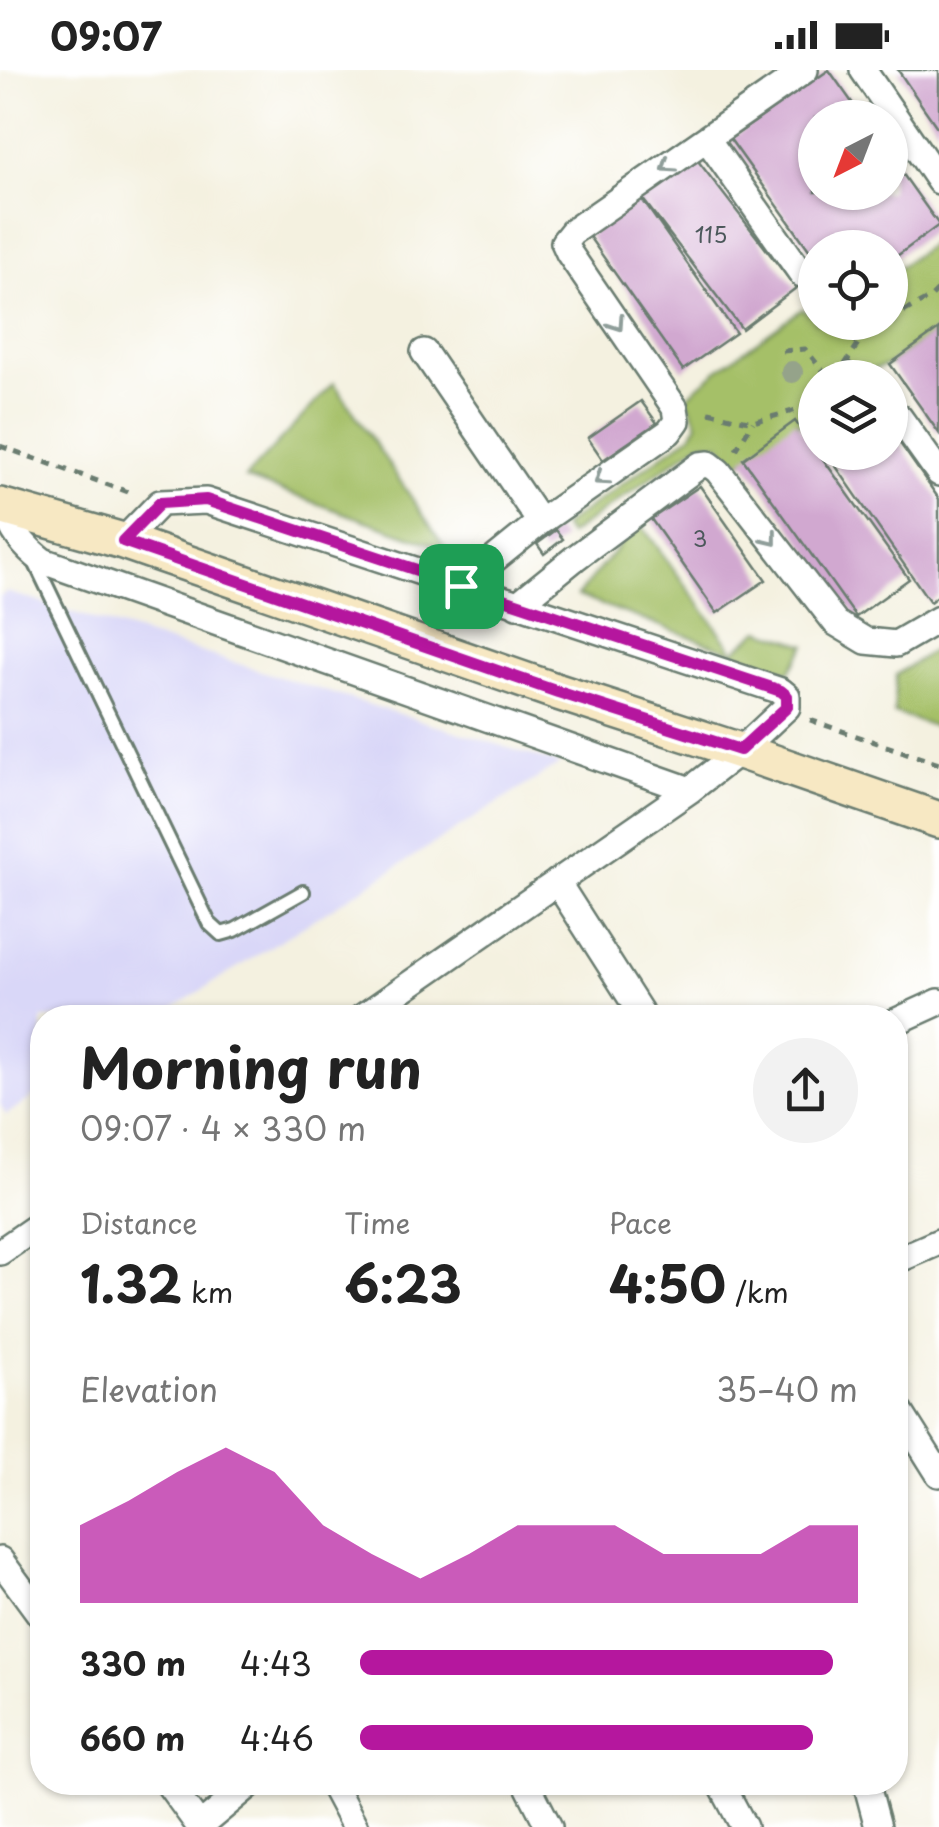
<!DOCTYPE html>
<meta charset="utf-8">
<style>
body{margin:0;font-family:"Playpen Sans",sans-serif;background:#f2f2f2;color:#222;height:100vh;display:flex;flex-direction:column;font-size:38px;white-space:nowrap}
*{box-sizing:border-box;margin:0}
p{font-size:32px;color:#767676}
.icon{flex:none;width:55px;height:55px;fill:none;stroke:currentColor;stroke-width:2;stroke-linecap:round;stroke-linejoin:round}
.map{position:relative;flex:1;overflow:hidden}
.panel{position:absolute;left:30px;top:935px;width:878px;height:790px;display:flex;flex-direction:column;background:#fff;border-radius:40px;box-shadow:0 2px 8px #0004}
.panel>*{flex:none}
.needle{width:65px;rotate:222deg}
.tools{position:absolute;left:798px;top:30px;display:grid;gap:20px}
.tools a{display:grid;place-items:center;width:110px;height:110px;border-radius:50%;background:#fff;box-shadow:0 2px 8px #0004;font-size:50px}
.pin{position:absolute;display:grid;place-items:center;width:85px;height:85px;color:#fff;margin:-42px;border-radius:20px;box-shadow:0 5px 15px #0006}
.round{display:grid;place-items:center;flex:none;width:105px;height:105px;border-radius:52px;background:#f2f2f2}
.headline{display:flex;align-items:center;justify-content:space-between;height:170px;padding:0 50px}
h1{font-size:55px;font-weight:700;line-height:75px}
.figures{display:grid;grid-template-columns:repeat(3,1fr);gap:15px;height:170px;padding:10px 50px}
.figures div{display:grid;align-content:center}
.figures b{font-size:50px;font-weight:700}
.figures small{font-size:28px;font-weight:400}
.figures p{font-size:28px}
.chart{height:280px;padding:20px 50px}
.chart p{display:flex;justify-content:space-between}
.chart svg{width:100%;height:180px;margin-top:10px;fill:#b5179e;opacity:.7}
ul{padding:0 50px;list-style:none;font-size:32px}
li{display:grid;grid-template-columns:160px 120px 1fr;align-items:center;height:75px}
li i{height:25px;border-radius:12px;background:#b5179e}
.status{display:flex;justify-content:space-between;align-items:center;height:70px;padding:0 50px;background:#fff;direction:ltr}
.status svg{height:28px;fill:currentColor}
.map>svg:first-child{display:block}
.built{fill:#d9d7f8}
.grass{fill:#a5c067;stroke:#627e4e;stroke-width:2.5}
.building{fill:#d1a8d0}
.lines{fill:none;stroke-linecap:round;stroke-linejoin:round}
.lane-casing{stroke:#6a7c70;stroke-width:18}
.street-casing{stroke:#6a7c70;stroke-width:30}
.secondary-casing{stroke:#6a7c70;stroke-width:40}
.path{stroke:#6a7c70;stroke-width:5;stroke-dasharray:8 8;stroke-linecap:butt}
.lane{stroke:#fff;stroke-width:12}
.street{stroke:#fff;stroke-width:25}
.secondary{stroke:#f7e8c3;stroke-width:35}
.tree{fill:#95a38a}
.oneway{stroke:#8f9e9a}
.route-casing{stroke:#fff;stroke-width:20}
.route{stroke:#b5179e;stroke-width:12}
.labels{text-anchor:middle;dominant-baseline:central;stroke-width:10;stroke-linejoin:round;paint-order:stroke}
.number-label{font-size:22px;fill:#4c585b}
</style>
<div class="status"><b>09:07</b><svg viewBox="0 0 49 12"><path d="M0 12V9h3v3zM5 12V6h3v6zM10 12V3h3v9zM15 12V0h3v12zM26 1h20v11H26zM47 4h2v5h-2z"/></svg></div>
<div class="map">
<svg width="939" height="1757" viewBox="0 0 939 1757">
<rect width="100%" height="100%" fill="#fff"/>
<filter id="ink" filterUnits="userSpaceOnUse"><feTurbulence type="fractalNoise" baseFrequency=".01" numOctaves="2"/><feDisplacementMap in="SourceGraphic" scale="20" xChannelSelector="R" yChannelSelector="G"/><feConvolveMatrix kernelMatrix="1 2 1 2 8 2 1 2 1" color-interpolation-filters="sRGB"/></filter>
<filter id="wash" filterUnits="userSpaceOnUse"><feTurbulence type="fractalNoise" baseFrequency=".0048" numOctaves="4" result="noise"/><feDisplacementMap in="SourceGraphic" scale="40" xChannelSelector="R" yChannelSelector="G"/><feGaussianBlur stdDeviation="2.25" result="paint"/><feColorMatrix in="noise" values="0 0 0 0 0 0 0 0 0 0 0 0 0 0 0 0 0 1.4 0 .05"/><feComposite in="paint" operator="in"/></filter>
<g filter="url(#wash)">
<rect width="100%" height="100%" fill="#f4f1e0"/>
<!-- built -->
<path class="built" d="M 7,522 L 560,694 L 159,947 L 42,948 L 42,1021 L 6,1045 L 0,1034 L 0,527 Z"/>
<!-- grass -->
<path class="grass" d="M 939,168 L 939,260 L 890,294 L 847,307 L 815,308 L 815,339 C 793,361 763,380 735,395 L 721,374 L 702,372 L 569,465 L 562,457 L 691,365 L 698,353 L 686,327 L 720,298 L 802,239 L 815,248 L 815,252 L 890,252 L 890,204 Z
M 334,313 L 446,479 L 245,408 Z
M 639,452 L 734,581 L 760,560 L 806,575 L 789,602 L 577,526 Z
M 939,576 L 939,658 L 894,643 L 896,605 Z"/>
<g id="blocks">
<!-- building -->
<path class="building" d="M 829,0 L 863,48 L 815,48 L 815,122 L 890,122 L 890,86 L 939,155 L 890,191 L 890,178 L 815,178 L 815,188 L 730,69 Z
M 898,0 L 939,0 L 939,60 L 923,37 Z
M 695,87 L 796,218 L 742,259 L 642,128 Z
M 641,128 L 736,263 L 683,300 L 588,165 Z
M 939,259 L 939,363 L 890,294 Z
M 641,331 L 657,353 L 603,390 L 588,368 Z
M 815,337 L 815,367 L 801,346 Z
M 795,351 L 815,378 L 815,382 L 818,382 L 909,509 L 856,547 L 743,389 Z
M 890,359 L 939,429 L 939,525 L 930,532 L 826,382 L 890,382 Z
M 700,416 L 766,510 L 717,543 L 651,449 Z
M 556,460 L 563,469 L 544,484 L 537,474 Z"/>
</g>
</g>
<g filter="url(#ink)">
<use href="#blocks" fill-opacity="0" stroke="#6a7c70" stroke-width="2.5"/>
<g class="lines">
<defs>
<path id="lane" d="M 33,488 L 209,853 L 221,864 L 235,860 L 303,822"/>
<path id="street" d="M 863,0 L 939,111
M 707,69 L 802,204
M 424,282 L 540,452
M 899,347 L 939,403
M 4,437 C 12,461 23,476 43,491 L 690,720
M 123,471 L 160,433 L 206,431 L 781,621 L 787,626 L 787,637 L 740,681 L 690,720 L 361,948
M 461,516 L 540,452 L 669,362 L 677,351 L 675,338 L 569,183 L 564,172 L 572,162 L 805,0
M 517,535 L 575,488 L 700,395 L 709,394 L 718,401 L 836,553 L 866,571 L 896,574 L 939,549
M 557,812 L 644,948
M 895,952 L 939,932
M 0,1182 L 42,1153
M 895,1191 L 939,1172
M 895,1334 L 939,1404
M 0,1490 L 42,1547
M 167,1712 L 200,1757
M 331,1712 L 355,1757
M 526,1712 L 549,1757
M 720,1712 L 744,1757
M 866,1712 L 878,1757
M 199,1757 L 253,1712"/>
<path id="secondary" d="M 0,436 L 123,471 L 558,622 L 740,681 L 939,750"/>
</defs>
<!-- lane casing -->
<use href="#lane" class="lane-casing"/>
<!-- street casing -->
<use href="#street" class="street-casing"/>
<!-- secondary casing -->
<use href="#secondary" class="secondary-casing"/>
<!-- path -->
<path class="path" d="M 890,249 L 931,227 L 939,219
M 839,256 L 859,274
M 783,281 L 805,279 L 829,308
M 847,291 L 865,308
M 836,308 L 866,262 L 884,252
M 709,342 L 753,352 L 815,335
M 0,376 L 131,423
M 736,380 L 753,352
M 810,650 L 939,694"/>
<!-- lane -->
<use href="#lane" class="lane"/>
<!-- street -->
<use href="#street" class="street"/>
<!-- secondary -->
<use href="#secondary" class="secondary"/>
</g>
<!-- trees -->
<circle class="tree" cx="792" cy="302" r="11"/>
<!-- one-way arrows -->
<defs><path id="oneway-chevron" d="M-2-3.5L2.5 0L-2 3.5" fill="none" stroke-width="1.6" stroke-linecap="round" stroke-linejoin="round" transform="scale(2.5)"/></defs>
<g class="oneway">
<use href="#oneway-chevron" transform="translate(668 96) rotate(146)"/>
<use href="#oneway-chevron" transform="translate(617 254) rotate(56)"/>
<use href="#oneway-chevron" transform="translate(601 409) rotate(145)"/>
<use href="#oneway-chevron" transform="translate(771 469) rotate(52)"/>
</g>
</g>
<g class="lines" filter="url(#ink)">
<defs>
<path id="route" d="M 206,430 L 781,621 L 787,626 L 787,637 L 740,680 L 558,622 L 123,471 L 160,433 Z"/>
</defs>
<!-- route casing -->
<use href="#route" class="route-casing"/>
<!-- route -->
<use href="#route" class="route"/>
</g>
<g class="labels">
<!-- number labels -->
<g class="number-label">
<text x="711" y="163">115</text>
<text x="700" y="467">3</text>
</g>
</g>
</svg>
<div class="tools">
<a><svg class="needle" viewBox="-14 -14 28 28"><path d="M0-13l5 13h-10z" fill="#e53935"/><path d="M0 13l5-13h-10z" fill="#767676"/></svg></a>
<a><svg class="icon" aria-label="locate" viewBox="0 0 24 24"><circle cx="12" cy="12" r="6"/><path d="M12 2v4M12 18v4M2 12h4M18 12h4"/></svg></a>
<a><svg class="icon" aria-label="layers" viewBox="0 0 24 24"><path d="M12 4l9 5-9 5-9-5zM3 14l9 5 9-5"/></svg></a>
</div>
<div class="pin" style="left:461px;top:516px;background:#1e9e55"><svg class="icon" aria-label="arrive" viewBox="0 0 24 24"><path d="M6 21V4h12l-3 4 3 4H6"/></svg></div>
<section class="panel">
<div class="headline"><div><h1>Morning run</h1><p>09:07 · 4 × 330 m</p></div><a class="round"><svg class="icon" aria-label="share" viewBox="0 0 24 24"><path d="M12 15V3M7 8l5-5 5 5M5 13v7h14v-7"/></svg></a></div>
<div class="figures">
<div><p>Distance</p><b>1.32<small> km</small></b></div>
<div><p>Time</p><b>6:23</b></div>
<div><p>Pace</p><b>4:50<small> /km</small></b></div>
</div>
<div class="chart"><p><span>Elevation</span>35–40 m</p>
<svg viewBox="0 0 160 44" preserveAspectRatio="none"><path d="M0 44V25L10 19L20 12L30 6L40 12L50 25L60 32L70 38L80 32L90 25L100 25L110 25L120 32L130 32L140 32L150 25L160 25V44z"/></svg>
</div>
<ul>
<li><b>330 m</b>4:43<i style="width:95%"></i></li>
<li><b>660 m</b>4:46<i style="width:91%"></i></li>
</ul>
</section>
</div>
